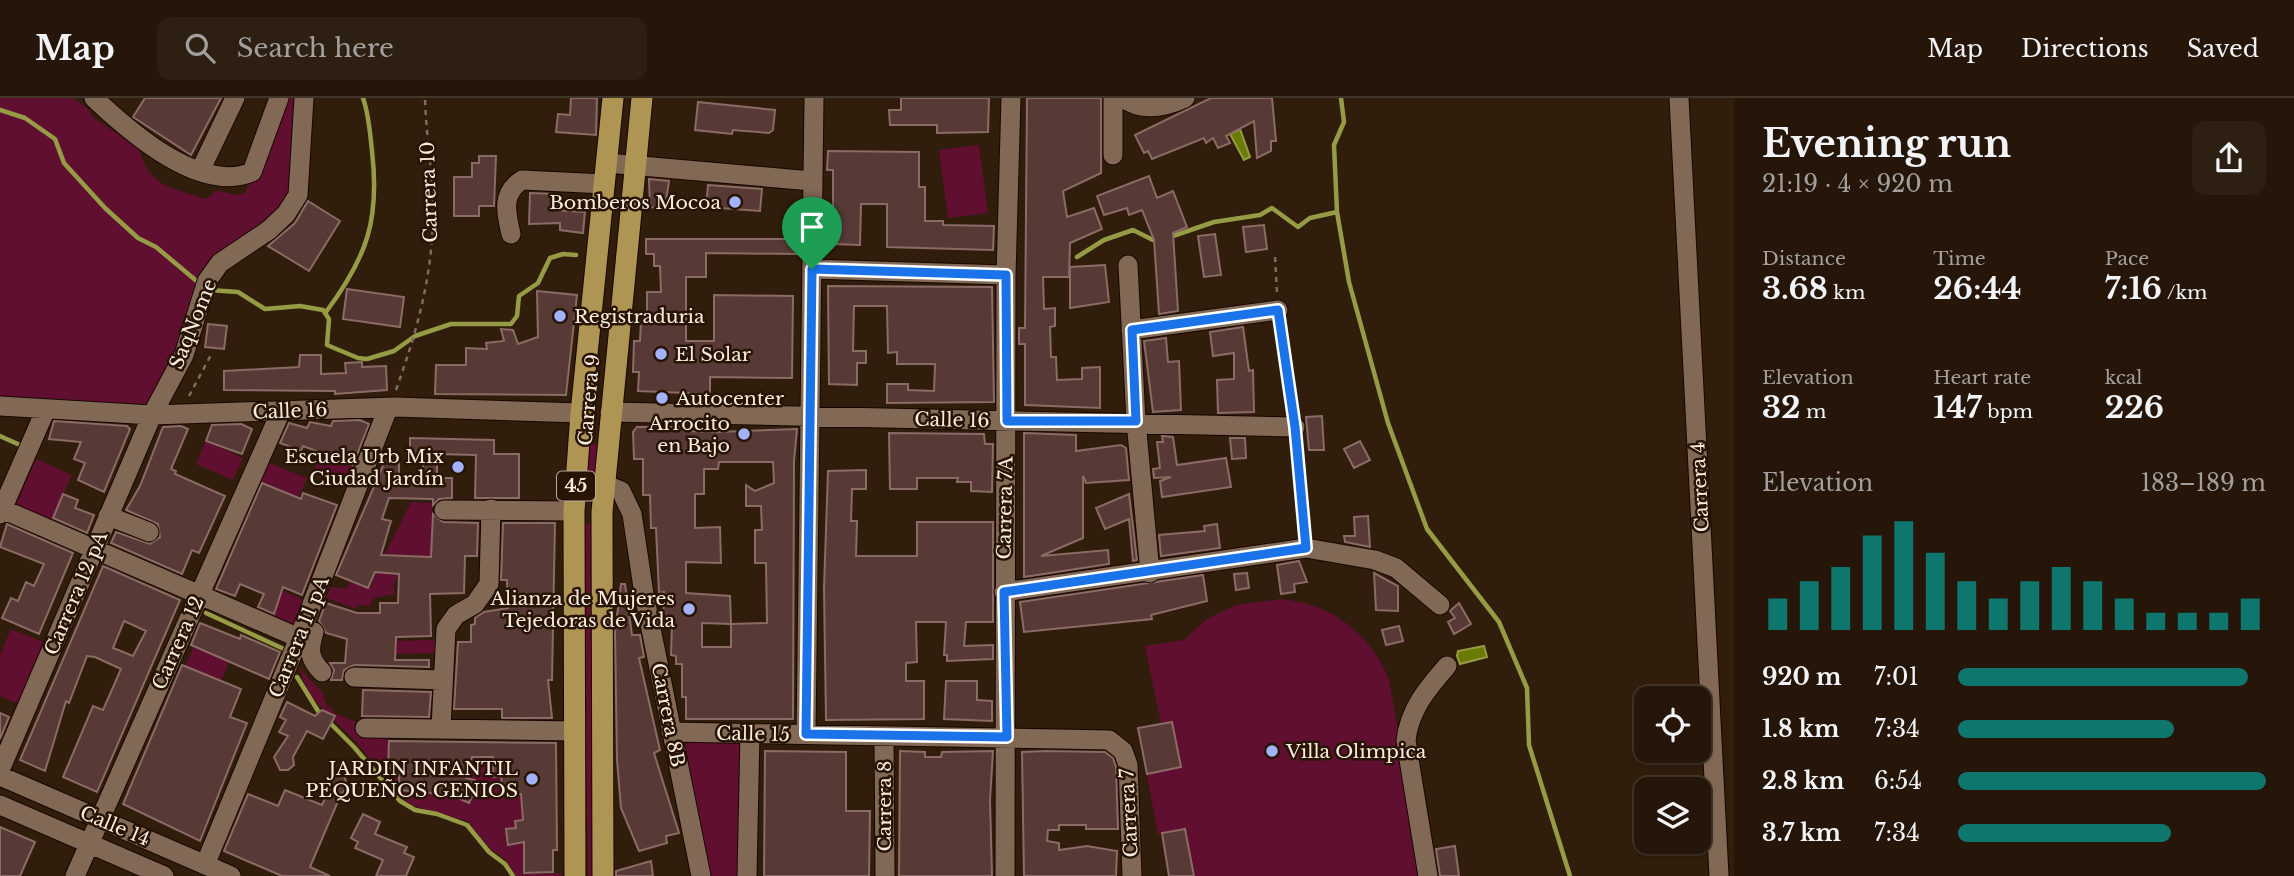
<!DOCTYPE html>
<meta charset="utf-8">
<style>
body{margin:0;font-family:"Libre Baskerville",serif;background:#2d1f12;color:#f1f3f6;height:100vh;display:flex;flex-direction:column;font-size:26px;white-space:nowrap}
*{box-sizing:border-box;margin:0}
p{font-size:23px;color:#a39f9c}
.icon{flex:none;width:38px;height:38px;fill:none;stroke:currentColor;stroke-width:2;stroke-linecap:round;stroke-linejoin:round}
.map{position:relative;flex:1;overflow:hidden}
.panel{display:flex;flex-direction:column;background:#251609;width:560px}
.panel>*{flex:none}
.fabs{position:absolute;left:1634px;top:588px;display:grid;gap:14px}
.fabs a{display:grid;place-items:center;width:77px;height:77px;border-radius:14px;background:#251609;box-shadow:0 2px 5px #0004,0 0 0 2px #42352a;font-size:35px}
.pin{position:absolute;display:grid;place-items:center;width:60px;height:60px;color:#fff;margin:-72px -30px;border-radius:50% 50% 50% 0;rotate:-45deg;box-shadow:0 0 7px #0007}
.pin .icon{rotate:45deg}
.round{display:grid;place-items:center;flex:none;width:74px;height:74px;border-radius:14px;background:#2d1f12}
.overview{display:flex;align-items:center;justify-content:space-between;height:119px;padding:0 28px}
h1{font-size:38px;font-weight:800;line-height:52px}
.stats{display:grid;grid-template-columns:repeat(3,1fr);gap:10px;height:119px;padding:7px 28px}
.stats div{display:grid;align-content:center}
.stats b{font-size:30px;font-weight:800}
.stats small{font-size:19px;font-weight:400}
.stats p{font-size:19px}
.chart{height:196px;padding:14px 28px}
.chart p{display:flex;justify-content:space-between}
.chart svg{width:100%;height:126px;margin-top:7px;stroke:#0f766e;stroke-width:6}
ul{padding:0 28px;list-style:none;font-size:23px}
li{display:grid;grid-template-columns:112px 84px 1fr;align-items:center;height:52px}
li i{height:18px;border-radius:9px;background:#0f766e}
header{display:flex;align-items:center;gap:42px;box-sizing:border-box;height:98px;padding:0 35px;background:#251609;border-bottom:2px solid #42352a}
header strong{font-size:33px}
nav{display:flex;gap:38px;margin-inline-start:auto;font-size:24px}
.search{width:490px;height:63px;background:#2d1f12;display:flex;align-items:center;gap:18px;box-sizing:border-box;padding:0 24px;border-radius:14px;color:#a39f9c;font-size:26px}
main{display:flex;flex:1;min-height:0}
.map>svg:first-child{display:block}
.green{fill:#610f31}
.water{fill:#6b7a03;stroke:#969c45;stroke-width:2}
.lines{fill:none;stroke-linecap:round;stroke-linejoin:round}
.stream{stroke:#969c45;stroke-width:4.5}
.building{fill:#573a35;stroke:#8b6b65;stroke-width:2;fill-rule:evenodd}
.minor-casing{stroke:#180700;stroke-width:21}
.highway-casing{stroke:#180700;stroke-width:23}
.path{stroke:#7f6d5f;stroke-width:2.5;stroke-dasharray:5 5;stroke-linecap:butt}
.minor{stroke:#826956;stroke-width:19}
.highway{stroke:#af9553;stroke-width:21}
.route-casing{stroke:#fff;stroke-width:14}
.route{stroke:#1a73e8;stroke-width:9}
.poi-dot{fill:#a2b2fd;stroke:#271404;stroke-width:2.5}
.labels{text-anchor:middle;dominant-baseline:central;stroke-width:5;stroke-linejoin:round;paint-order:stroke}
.shield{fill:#271404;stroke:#baaa9e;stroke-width:2}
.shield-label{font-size:18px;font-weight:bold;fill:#f9ebe0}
.street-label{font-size:19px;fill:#f9ebe0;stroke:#271404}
.poi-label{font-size:19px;fill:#f9ebe0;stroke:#271404;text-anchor:end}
</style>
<header>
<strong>Map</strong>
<div class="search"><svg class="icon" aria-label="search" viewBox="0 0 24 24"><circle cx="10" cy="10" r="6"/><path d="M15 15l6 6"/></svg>Search here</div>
<nav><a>Map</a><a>Directions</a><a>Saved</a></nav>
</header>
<main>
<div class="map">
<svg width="1734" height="778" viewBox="0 0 1734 778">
<rect width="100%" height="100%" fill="#311d0c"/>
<!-- green -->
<path class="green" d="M 0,0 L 73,0 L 88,11 L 95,21 L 139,50 C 148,89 171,89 205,101 L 217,92 L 234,97 L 245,95 C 251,80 263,71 269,56 C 276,38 279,19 283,0 L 299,0 L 287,105 L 214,166 L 153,309 L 33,303 L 0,298 Z
M 979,47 L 988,115 L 948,120 L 939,52 Z
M 206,343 L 243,360 L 233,382 L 196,366 Z
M 588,345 L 597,346 L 594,382 L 585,381 Z
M 320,355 L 358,369 L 352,386 L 314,374 Z
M 36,361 L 72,377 L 50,425 L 15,409 Z
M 269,365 L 307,380 L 298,400 L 261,385 Z
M 411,404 L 432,405 L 431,496 L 417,495 L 417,457 L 385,456 Z
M 591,425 L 597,778 L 588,778 L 581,426 Z
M 377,474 L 399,476 L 393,487 L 395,496 L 373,500 L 370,508 L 358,507 L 356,511 L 324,499 L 331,489 L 347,491 L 350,484 L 370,490 Z
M 282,493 L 307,503 L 296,530 L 272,520 Z
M 1282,501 C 1333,507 1370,535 1389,582 L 1424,778 L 1169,778 L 1162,736 L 1158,736 L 1138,630 L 1161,625 L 1145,548 L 1184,542 L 1207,521 L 1236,507 Z
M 11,531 L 46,545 L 19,606 L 0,598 L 0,557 Z
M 435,542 L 436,555 L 394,556 L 394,543 Z
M 194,548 L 229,564 L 221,583 L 185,569 Z
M 298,569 L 322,594 L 326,606 L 336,616 L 389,637 L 388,669 L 398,671 L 400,691 L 461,694 L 459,701 L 469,705 L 476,690 L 475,682 L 466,680 L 472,659 L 493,658 L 495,679 L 501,678 L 502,689 L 508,688 L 508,697 L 525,696 L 527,709 L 522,710 L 523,722 L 516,723 L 516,730 L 506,732 L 508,747 L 530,743 L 531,756 L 524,756 L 523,776 L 561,775 L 561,778 L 516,778 L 504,760 L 490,751 L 467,723 L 414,708 L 401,700 L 357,645 L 310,598 Z
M 674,637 L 748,638 L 746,778 L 709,778 Z"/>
<!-- water -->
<path class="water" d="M 1240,31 L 1250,59 L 1244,62 L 1230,36 Z
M 1484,548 L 1487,559 L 1460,566 L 1457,558 L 1458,553 Z"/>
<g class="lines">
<!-- stream -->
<path class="stream" d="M 1341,0 L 1344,24 L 1334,47 L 1337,114 L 1349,184 L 1388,325 L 1427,431 L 1499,524 L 1527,590 L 1529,647 L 1570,778
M 0,12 L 25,20 L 55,41 L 64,65 L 105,110 L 138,140 L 156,149 L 199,185
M 1170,139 L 1214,124 L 1260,117 L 1272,110 L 1298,129 L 1310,120 L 1337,114
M 1077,159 L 1104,142 L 1133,132 L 1153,142 L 1158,141
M 209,192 L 238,194 L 265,211 L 300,208 L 323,212 L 329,221 L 327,247 L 358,260 L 367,261 L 394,253 L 415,238 L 451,226 L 511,226 L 517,218 L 519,198 L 538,185 L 550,160 L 563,156 L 576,157
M 326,214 C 367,159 380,122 372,53 C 370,35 369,17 363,0
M 0,338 L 20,347
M 206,515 L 286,552
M 297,579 L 318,613 L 354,649 L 400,703 L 415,712 L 437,716 L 467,727 L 489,754 L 505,766 L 513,778"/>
</g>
<!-- building -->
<path class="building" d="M 145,0 L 221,0 L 191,57 L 133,19 Z
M 571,0 L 597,0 L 596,37 L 556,34 L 558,16 L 570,17 Z
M 901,0 L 989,0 L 988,34 L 937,35 L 937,27 L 890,27 L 889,12 L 901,12 Z
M 1027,0 L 1101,0 L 1101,75 L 1063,93 L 1067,119 L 1094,110 L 1102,131 L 1070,145 L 1069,179 L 1043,179 L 1044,211 L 1055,210 L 1055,228 L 1050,229 L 1051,259 L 1056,259 L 1057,282 L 1082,281 L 1082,270 L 1100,269 L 1100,310 L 1025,307 L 1025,246 L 1019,246 L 1019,230 L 1025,230 Z
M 1211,0 L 1272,0 L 1276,43 L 1271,43 L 1271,53 L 1257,60 L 1254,23 L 1226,38 L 1230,45 L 1218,50 L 1213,40 L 1206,45 L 1204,40 L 1152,61 L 1148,53 L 1144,55 L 1135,37 Z
M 698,4 L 775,12 L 773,32 L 769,35 L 733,32 L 732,36 L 695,32 Z
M 828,53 L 919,54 L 919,89 L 925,89 L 925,123 L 943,123 L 943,127 L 994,128 L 993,152 L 887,149 L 887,106 L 861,106 L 860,147 L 833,146 L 833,72 L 827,72 Z
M 479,58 L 496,58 L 494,108 L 479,108 L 479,118 L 454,118 L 454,79 L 472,79 L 472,65 L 479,65 Z
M 1149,78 L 1157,100 L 1173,93 L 1187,129 L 1173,135 L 1178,213 L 1159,216 L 1154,142 L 1142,112 L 1129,117 L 1127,110 L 1104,117 L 1097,98 Z
M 649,81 L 669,83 L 665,111 L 650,109 Z
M 708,87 L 762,91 L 760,113 L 706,109 Z
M 530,95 L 556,96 L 555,112 L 585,114 L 583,135 L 560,132 L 560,125 L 529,126 Z
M 308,103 L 340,123 L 309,173 L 268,148 L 295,125 Z
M 1264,127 L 1267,151 L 1246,154 L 1243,129 Z
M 1215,136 L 1221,177 L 1204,179 L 1198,138 Z
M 646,141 L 797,141 L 797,156 L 706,155 L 706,179 L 686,179 L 686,243 L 714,243 L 714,197 L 793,198 L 792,280 L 710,279 L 710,296 L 638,293 L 639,274 L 633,274 L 634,243 L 640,243 L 641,223 L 647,223 L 647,194 L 661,194 L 660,168 L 654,168 L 654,156 L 646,156 Z
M 1105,167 L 1109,204 L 1070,210 L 1070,169 Z
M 828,188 L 992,189 L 994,304 L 887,305 L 887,286 L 908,286 L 908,292 L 934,293 L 935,266 L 897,266 L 897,254 L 888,255 L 887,208 L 854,208 L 853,253 L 866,253 L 866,265 L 857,265 L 857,287 L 829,286 Z
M 347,191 L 404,199 L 400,229 L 343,221 Z
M 537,193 L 577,197 L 566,297 L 435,296 L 436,267 L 466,267 L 466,250 L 487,251 L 486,245 L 504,243 L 501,231 L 513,232 L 518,246 L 538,239 Z
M 208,226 L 227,228 L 224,251 L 205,249 Z
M 1243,229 L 1249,273 L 1253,272 L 1254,314 L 1218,315 L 1217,282 L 1234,281 L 1234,255 L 1213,258 L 1210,234 Z
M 1166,240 L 1168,264 L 1179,263 L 1181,312 L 1153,314 L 1144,243 Z
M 300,257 L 321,257 L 321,276 L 346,275 L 345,265 L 362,264 L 362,269 L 386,268 L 387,292 L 335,296 L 335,293 L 224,292 L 224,273 L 299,269 Z
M 1322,318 L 1324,352 L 1309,352 L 1306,319 Z
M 360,322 L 369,326 L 353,367 L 303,348 L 301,353 L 280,345 L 289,325 L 307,330 L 310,324 L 331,328 L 333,323 Z
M 54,323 L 127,328 L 130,331 L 104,394 L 78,382 L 85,365 L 74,361 L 81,344 L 49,341 Z
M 241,326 L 252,331 L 242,356 L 206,343 L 212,327 Z
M 181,328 L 188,331 L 171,371 L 176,373 L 175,376 L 225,398 L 199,455 L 192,452 L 182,476 L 111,445 L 116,434 L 150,446 L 160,439 L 158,426 L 126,412 L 140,388 L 163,329 Z
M 637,329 L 684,329 L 684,333 L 718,334 L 797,331 L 794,363 L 793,621 L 686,621 L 686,599 L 682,599 L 682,566 L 676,566 L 676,558 L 671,557 L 672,525 L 663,525 L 664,494 L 659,495 L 656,430 L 651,430 L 650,397 L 643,397 L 643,361 L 634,361 L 633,334 ZM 719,364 L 773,364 L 774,385 L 755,393 L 746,387 L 746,408 L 761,408 L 762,432 L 755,432 L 755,465 L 766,465 L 767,525 L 731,526 L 730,498 L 686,495 L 686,464 L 721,465 L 720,429 L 695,430 L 695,396 L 704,396 L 704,371 L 718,371 ZM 702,525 L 731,526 L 731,549 L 702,549 Z
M 889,335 L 984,336 L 985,346 L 993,346 L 992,394 L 971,393 L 971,384 L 957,384 L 958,380 L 917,380 L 917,391 L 890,391 Z
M 1024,335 L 1076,337 L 1076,353 L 1121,347 L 1126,350 L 1129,382 L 1086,385 L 1083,378 L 1083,440 L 1041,458 L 1108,452 L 1109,466 L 1024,479 Z
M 1162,338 L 1173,339 L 1177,367 L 1226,360 L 1231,389 L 1162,399 L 1160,383 L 1171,379 L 1154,380 L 1153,371 L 1160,370 L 1157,344 L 1163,344 Z
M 410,340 L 494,342 L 494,356 L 519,356 L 519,400 L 475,400 L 476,357 L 437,356 L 437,380 L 452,380 L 452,400 L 439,401 L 433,407 L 433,401 L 389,400 L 382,421 L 391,423 L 381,457 L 431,459 L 433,416 L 443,424 L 478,425 L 477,458 L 465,458 L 464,495 L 430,496 L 431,538 L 396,539 L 395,562 L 429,562 L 429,569 L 354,567 L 344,572 L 342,582 L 331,582 L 334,572 L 330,565 L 345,565 L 347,541 L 326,535 L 319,523 L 326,505 L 357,515 L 380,515 L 380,505 L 398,505 L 399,476 L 375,474 L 368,490 L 336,477 L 385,363 L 399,362 L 399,380 L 423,380 L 423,356 L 410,356 Z
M 1230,340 L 1245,340 L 1246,360 L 1232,361 Z
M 1360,343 L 1370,362 L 1354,370 L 1344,351 Z
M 866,372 L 866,391 L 852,391 L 851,423 L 857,423 L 856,458 L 917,458 L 917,424 L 993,424 L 993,524 L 966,524 L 964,548 L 993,547 L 993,561 L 947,563 L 947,557 L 944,557 L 946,524 L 916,524 L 917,564 L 906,565 L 906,583 L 924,583 L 924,621 L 826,622 L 824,490 L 828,373 Z
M 262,385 L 301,401 L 303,395 L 337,407 L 302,497 L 283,489 L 274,516 L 258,509 L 264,496 L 240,486 L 235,498 L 216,491 Z
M 63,396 L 78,402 L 75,410 L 94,417 L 87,435 L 53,420 Z
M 1129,396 L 1137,462 L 1133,463 L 1129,421 L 1105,431 L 1096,410 Z
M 1368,418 L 1370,449 L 1345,444 L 1344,438 L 1355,438 L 1354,419 Z
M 503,425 L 555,425 L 552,582 L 548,582 L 552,620 L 502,620 L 502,611 L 454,611 L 458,544 L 471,544 L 471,527 L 475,526 L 475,520 L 484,514 L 508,510 L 507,482 L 501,482 Z
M 7,426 L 73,455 L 39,536 L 2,520 L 11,500 L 18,503 L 26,484 L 34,488 L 44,466 L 0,449 Z
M 1217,426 L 1220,450 L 1161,458 L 1159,437 L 1205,433 L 1204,428 Z
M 1299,463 L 1307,484 L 1294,486 L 1295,494 L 1281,496 L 1277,467 Z
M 103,468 L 180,502 L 97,694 L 63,679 L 93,608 L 103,612 L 121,571 L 95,559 L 87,558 L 69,605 L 66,603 L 45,673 L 20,662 ZM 124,523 L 146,533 L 133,558 L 113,550 Z
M 1247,475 L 1249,490 L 1236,492 L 1234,476 Z
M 1374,475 L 1398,488 L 1398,513 L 1376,512 Z
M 1203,477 L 1207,503 L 1151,517 L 1152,521 L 1024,534 L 1020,504 Z
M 621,486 L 625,486 L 632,537 L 640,537 L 644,559 L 639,560 L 660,652 L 654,655 L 679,735 L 666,738 L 667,745 L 639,753 L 621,710 L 617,662 L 615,534 Z
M 1459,505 L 1471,526 L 1454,536 L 1448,524 L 1455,520 L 1450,513 Z
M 200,525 L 240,541 L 241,537 L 280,554 L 269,581 L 191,547 Z
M 1399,528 L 1403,543 L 1386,547 L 1382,532 Z
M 182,567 L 241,591 L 230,619 L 247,625 L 200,743 L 123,706 Z
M 946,583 L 977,583 L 977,602 L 992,603 L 992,623 L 944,621 Z
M 363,592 L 431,594 L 429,619 L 362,618 Z
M 287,604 L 315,618 L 322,612 L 335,618 L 323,641 L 307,633 L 293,659 L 294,667 L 288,672 L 280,672 L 274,659 L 288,638 L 279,634 L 286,622 L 280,619 Z
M 0,615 L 9,619 L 0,641 Z
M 1172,624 L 1181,669 L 1147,676 L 1138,630 Z
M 389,643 L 556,645 L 557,752 L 553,752 L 553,774 L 524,775 L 524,744 L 508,747 L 506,731 L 516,730 L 515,723 L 523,722 L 521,696 L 508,697 L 508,688 L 502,689 L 501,678 L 493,679 L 493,659 L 472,659 L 466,680 L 475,682 L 476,690 L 469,705 L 451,697 L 400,692 L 398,671 L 388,670 Z
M 765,653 L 846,654 L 846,713 L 870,713 L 869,778 L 764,778 Z
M 900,653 L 925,654 L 925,659 L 941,659 L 942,654 L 993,653 L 990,702 L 992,778 L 899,778 Z
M 1046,653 L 1105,654 L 1113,660 L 1116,669 L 1118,731 L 1086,731 L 1086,727 L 1059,727 L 1059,732 L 1048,732 L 1047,743 L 1059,745 L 1059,752 L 1087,748 L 1117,753 L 1116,778 L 1024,778 L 1022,654 Z
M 343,674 L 348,690 L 341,696 L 310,769 L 330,778 L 282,778 L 224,753 L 248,696 L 278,708 L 285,692 L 322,707 L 329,692 L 326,683 L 332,676 Z
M 363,716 L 380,724 L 375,736 L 407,749 L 404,755 L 414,759 L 406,778 L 376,778 L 383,762 L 355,750 L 358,744 L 351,740 Z
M 0,729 L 35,744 L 20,778 L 0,778 Z
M 1185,731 L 1194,778 L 1169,778 L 1162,735 Z
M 1455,748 L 1459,778 L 1440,778 L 1436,751 Z
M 651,763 L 653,778 L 616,778 L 616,773 Z"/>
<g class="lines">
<defs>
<path id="minor" d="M 94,0 C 130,34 200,96 252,74 L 279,0
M 1123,0 C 1142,14 1165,9 1185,0
M 1679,0 L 1719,778
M 1113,57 L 1113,0
M 607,65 L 812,83
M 200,73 L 235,0
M 511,136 C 506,115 501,95 522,82 L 605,86
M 1128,167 L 1136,323 L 1150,475
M 812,171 L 1006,177
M 1131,232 L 1278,212
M 0,308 L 152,317 L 395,309 L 581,315
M 610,314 L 1295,329
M 604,386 L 621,393 L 632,416 L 644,496 L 701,778
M 2,411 L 299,540
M 444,412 L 574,413
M 0,416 L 46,311
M 108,418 L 149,434
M 1004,494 L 1306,450 L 1375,462 L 1396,470 L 1440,507
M 307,531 L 314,534 C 309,551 308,560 322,574
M 354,579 L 442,582
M 365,630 L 573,633
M 441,630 L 446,531 L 456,517 L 475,506 L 489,486 L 491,411
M 671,634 L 1109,642 L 1123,653 L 1128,667 L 1132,778
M 806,636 L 814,0
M 884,638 L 885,778
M 0,672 L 152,317 L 184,257 L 207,183 L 220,165 L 269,132 L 286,116 L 298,97 L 304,0
M 0,678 L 231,778
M 0,707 L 164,778
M 205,767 L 299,540 L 388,310
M 75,778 L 281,313
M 747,778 L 750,635
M 1005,778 L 1006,177 L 1011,0
M 1428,778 L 1406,643 C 1409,612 1427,591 1447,568"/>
<path id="highway" d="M 575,778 L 574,413 L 581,315 L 613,0
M 603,778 L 602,414 L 642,0"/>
</defs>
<!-- minor casing -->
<use href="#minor" class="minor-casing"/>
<!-- highway casing -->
<use href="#highway" class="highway-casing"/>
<!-- path -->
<path class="path" d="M 1275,159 L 1277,194
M 1281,229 L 1292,312
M 396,292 C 417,233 433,177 433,113 C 433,76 426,38 425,0
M 189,298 L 212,255
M 1296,347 L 1304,434"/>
<!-- minor -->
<use href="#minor" class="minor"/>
<!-- highway -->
<use href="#highway" class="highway"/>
</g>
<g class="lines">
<defs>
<path id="route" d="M 812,171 L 1006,177 L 1007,323 L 1136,323 L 1132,232 L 1278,212 L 1295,329 L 1306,450 L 1004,494 L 1007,639 L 806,636 Z"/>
</defs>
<!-- route casing -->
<use href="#route" class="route-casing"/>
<!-- route -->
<use href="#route" class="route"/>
</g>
<!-- markers -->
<g class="poi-dot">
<circle cx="735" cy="104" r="7"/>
<circle cx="560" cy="218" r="7"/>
<circle cx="661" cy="256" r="7"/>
<circle cx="662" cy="300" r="7"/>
<circle cx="744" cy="336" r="7"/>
<circle cx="458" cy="369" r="7"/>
<circle cx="689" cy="511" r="7"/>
<circle cx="1272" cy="653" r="7"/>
<circle cx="532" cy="681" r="7"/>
</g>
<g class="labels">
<!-- shield labels -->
<rect class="shield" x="557" y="373.5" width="38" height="29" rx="5"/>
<g class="shield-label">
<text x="576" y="388">45</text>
</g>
<!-- street labels -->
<g class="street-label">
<text transform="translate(429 94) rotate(-92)">Carrera 10</text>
<text transform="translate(193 226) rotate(-68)">SaqNome</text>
<text transform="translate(589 302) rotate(-85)">Carrera 9</text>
<text transform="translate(290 313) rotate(-2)">Calle 16</text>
<text transform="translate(952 322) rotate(1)">Calle 16</text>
<text transform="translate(1700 389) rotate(-93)">Carrera 4</text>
<text transform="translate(1005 410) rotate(-89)">Carrera 7A</text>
<text transform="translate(76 495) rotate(-67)">Carrera 12 pA</text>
<text transform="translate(299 539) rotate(-68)">Carrera 11 pA</text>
<text transform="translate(178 545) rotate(-66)">Carrera 12</text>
<text transform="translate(668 617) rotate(79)">Carrera 8B</text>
<text transform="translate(753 636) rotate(1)">Calle 15</text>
<text transform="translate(884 708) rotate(-90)">Carrera 8</text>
<text transform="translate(1129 715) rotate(-93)">Carrera 7</text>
<text transform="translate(115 728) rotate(23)">Calle 14</text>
</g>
<!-- poi labels -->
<g class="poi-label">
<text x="721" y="104">Bomberos Mocoa</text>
<text x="574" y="218" text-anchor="start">Registraduria</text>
<text x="675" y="256" text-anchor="start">El Solar</text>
<text x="676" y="300" text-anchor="start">Autocenter</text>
<text x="730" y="325">Arrocito<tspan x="730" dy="22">en Bajo</tspan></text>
<text x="444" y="358">Escuela Urb Mix<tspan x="444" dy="22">Ciudad Jardín</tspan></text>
<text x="675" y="500">Alianza de Mujeres<tspan x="675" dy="22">Tejedoras de Vida</tspan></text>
<text x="1286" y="653" text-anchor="start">Villa Olimpica</text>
<text x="518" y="670">JARDIN INFANTIL<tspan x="518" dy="22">PEQUEÑOS GENIOS</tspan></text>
</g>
</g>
</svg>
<div class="fabs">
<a><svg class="icon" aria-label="locate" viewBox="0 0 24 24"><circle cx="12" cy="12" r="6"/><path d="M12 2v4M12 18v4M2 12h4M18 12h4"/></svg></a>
<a><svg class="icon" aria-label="layers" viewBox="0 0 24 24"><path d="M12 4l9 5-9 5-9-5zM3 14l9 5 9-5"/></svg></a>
</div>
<div class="pin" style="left:812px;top:171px;background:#1e9e55"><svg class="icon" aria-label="arrive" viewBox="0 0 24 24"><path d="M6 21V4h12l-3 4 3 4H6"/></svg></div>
</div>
<section class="panel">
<div class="overview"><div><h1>Evening run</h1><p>21:19 · 4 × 920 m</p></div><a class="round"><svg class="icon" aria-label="share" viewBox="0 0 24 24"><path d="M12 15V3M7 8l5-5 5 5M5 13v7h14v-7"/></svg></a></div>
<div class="stats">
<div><p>Distance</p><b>3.68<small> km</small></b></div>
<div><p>Time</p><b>26:44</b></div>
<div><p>Pace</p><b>7:16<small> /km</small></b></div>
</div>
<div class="stats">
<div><p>Elevation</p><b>32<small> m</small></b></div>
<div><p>Heart rate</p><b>147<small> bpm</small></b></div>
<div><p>kcal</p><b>226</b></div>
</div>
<div class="chart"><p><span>Elevation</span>183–189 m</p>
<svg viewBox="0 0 160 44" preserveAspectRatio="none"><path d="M5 44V33M15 44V27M25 44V22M35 44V11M45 44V6M55 44V17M65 44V27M75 44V33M85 44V27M95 44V22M105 44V27M115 44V33M125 44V38M135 44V38M145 44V38M155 44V33"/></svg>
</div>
<ul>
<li><b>920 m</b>7:01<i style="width:94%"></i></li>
<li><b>1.8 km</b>7:34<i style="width:70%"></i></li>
<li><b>2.8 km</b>6:54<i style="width:100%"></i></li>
<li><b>3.7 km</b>7:34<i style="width:69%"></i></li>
</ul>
</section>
</main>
